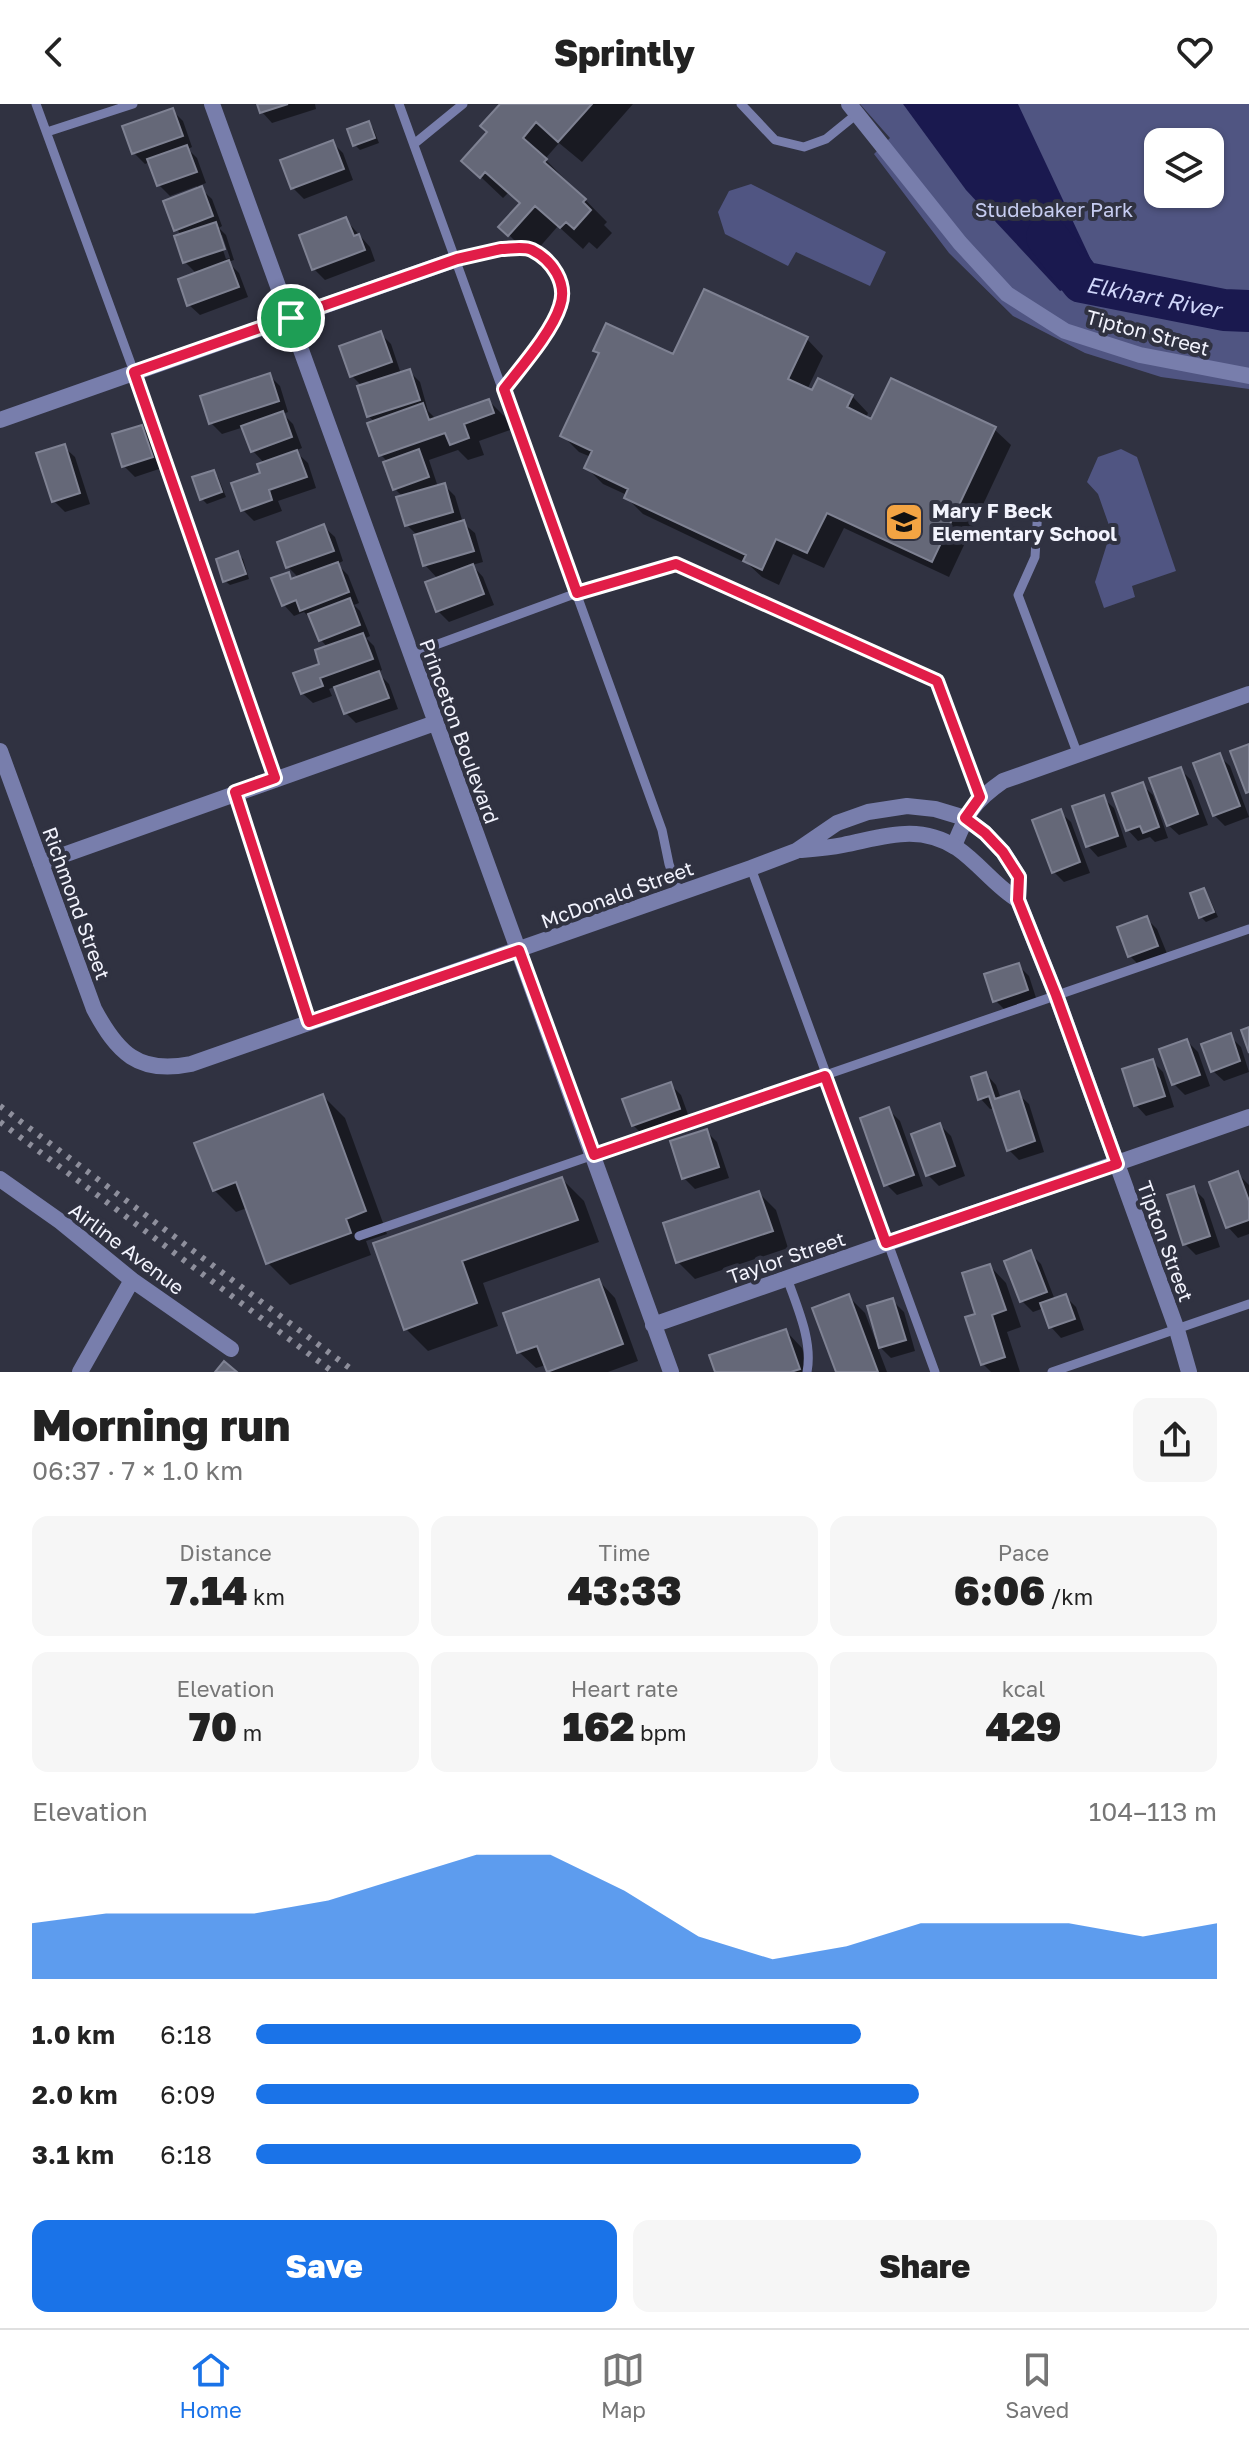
<!DOCTYPE html>
<meta charset="utf-8">
<style>
body{margin:0;font-family:"Golos Text",sans-serif;background:#f6f6f6;color:#222;height:100vh;display:flex;flex-direction:column;font-size:30px;white-space:nowrap}
*{box-sizing:border-box;margin:0}
p{font-size:26px;color:#767676}
.icon{flex:none;width:44px;height:44px;fill:none;stroke:currentColor;stroke-width:2;stroke-linecap:round;stroke-linejoin:round}
.map{position:relative;height:1268px;overflow:hidden}
.side{display:flex;flex-direction:column;background:#fff;flex:1}
.side>*{flex:none}
.buttons{position:absolute;left:1144px;top:24px;display:grid;gap:16px}
.buttons a{display:grid;place-items:center;width:80px;height:80px;border-radius:16px;background:#fff;box-shadow:0 2px 6px #0004;font-size:40px}
.pin{position:absolute;display:grid;place-items:center;width:68px;height:68px;color:#fff;margin:-34px;border:4px solid #fff;border-radius:50%;box-shadow:0 2px 8px #0007}
.round{display:grid;place-items:center;flex:none;width:84px;height:84px;border-radius:16px;background:#f6f6f6}
.summary{display:flex;align-items:center;justify-content:space-between;height:136px;padding:0 32px}
h1{font-size:44px;font-weight:800;line-height:60px}
.metrics{display:grid;grid-template-columns:repeat(3,1fr);gap:12px;height:136px;padding:8px 32px}
.metrics div{display:grid;align-content:center;border-radius:16px;background:#f6f6f6;text-align:center}
.metrics b{font-size:40px;font-weight:800}
.metrics small{font-size:22px;font-weight:400}
.metrics p{font-size:22px}
.chart{height:224px;padding:16px 32px}
.chart p{display:flex;justify-content:space-between}
.chart svg{width:100%;height:144px;margin-top:8px;fill:#1a73e8;opacity:.7}
.cta{display:flex;gap:16px;margin-top:auto;padding:16px 32px}
.cta a{flex:1;height:92px;border-radius:16px;background:#1a73e8;color:#fff;font-size:32px;font-weight:800;line-height:92px;text-align:center}
.cta a+a{background:#f6f6f6;color:#222}
ul{padding:0 32px;list-style:none;font-size:26px}
li{display:grid;grid-template-columns:128px 96px 1fr;align-items:center;height:60px}
li i{height:20px;border-radius:10px;background:#1a73e8}
header{display:flex;justify-content:space-between;align-items:center;height:104px;padding:0 32px;background:#fff;font-size:36px;font-weight:800}
.menu{display:flex;justify-content:space-around;align-items:center;height:112px;border-top:2px solid #e0e0e0;background:#fff;font-size:22px;color:#767676}
.menu a{display:grid;justify-items:center;gap:4px}
.menu .current{color:#1a73e8}
.map>svg:first-child{display:block}
.green{fill:#505582;fill-rule:evenodd}
.water{fill:#1a194f}
.shadow{fill:#0007;fill-rule:evenodd}
.lines{fill:none;stroke-linecap:round;stroke-linejoin:round}
.river{stroke:#1a194f;stroke-width:42}
.building{fill:#656878;stroke:#7f8293;stroke-width:2}
.service{stroke:#787eac;stroke-width:9}
.minor{stroke:#787eac;stroke-width:16}
.tertiary{stroke:#787eac;stroke-width:16}
.rail{stroke:#8e8f9c;stroke-width:6;stroke-dasharray:4 8;stroke-linecap:butt}
.route-casing{stroke:#fff;stroke-width:16}
.route{stroke:#e11d48;stroke-width:10}
.labels{text-anchor:middle;dominant-baseline:central;stroke-width:8;stroke-linejoin:round;paint-order:stroke}
.park-label{font-size:20px;fill:#c6ccf0;stroke:#303241}
.street-label{font-size:20px;fill:#f2f3fd;stroke:#303241}
.poi-label{font-size:20px;font-weight:bold;fill:#f2f3fd;stroke:#303241;text-anchor:start}
.water-label{font-size:22px;font-style:italic;fill:#d0d6fa;stroke:#303241}
</style>
<header><svg class="icon" aria-label="back" viewBox="0 0 24 24"><path d="M15 5l-7 7 7 7"/></svg>Sprintly<svg class="icon" aria-label="heart" viewBox="0 0 24 24"><path d="M12 20l-8-8c-3-5 5-10 8-4 3-6 11-1 8 4z"/></svg></header>
<div class="map">
<svg width="1249" height="1268" viewBox="0 0 1249 1268">
<rect width="100%" height="100%" fill="#303241"/>
<!-- green -->
<path class="green" d="M 860,0 L 1249,0 L 1249,285 L 1161,273 L 1085,249 L 1013,212 L 949,149 L 874,50 L 890,34 ZM 1158,38 L 1210,38 L 1210,90 L 1158,90 Z
M 751,80 L 886,148 L 870,182 L 796,148 L 788,162 L 725,130 L 718,108 L 729,87 Z
M 1121,345 L 1137,353 L 1176,467 L 1132,482 L 1135,493 L 1104,504 L 1095,478 L 1111,427 L 1098,390 L 1087,378 L 1098,353 Z"/>
<!-- water -->
<path class="water" d="M 903,0 L 1018,0 L 1092,158 L 1082,178 L 1060,187 L 966,86 Z"/>
<!-- shadow -->
<path class="shadow" d="M 259,0 L 315,0 L 316,5 L 272,19 L 262,8 Z
M 502,0 L 633,0 L 582,58 L 559,39 L 545,55 L 607,118 L 604,121 L 612,129 L 597,145 L 589,138 L 583,145 L 558,122 L 531,153 L 501,123 L 521,100 L 508,89 L 503,94 L 464,57 L 489,28 Z
M 172,6 L 183,17 L 192,43 L 188,45 L 197,54 L 206,79 L 198,82 L 212,95 L 222,122 L 219,124 L 226,131 L 234,156 L 228,158 L 239,169 L 248,193 L 200,211 L 189,201 L 197,170 L 185,158 L 182,131 L 176,125 L 198,86 L 197,82 L 170,92 L 159,81 L 150,58 L 145,60 L 134,49 L 125,23 ZM 218,131 L 222,131 L 230,154 L 226,155 Z
M 369,20 L 373,24 L 379,39 L 360,46 L 355,41 Z
M 332,38 L 343,49 L 353,76 L 304,95 L 293,84 L 283,58 Z
M 346,116 L 370,143 L 375,157 L 325,176 L 314,165 Z
M 380,229 L 391,240 L 401,270 L 409,267 L 420,278 L 428,307 L 437,316 L 489,297 L 505,313 L 510,326 L 479,337 L 484,351 L 468,356 L 458,346 L 429,356 L 438,383 L 444,381 L 455,392 L 463,419 L 475,429 L 483,458 L 472,461 L 483,473 L 494,501 L 449,518 L 438,507 L 438,475 L 425,461 L 416,430 L 407,421 L 403,393 L 395,385 L 388,358 L 381,351 L 375,318 L 368,312 L 362,282 L 352,272 Z
M 807,235 L 823,252 L 807,286 L 852,292 L 868,309 L 866,314 L 872,317 L 994,325 L 1011,341 L 949,473 L 844,424 L 824,464 L 793,450 L 779,481 L 762,473 L 748,460 L 643,410 L 626,393 L 627,391 L 603,380 L 586,363 L 591,353 L 579,348 L 562,331 L 601,251 L 596,246 L 674,253 Z
M 269,271 L 280,282 L 288,308 L 283,310 L 293,320 L 302,344 L 295,347 L 308,359 L 316,384 L 278,397 L 282,407 L 254,417 L 243,406 L 262,370 L 265,360 L 253,347 L 244,323 L 222,330 L 211,319 Z
M 142,323 L 153,334 L 162,364 L 135,373 L 124,362 Z
M 64,343 L 75,353 L 90,400 L 65,408 L 54,397 Z
M 214,368 L 218,373 L 226,393 L 207,400 L 202,395 Z
M 324,423 L 335,433 L 343,457 L 337,460 L 348,471 L 359,499 L 354,501 L 360,507 L 370,532 L 366,534 L 374,542 L 382,566 L 377,568 L 389,580 L 398,605 L 356,619 L 346,609 L 336,582 L 329,585 L 332,592 L 313,599 L 302,589 L 322,561 L 328,544 L 321,536 L 313,517 L 304,508 L 294,512 L 284,501 L 288,470 L 294,476 L 299,474 L 288,463 Z
M 238,450 L 243,455 L 249,475 L 230,481 L 225,477 Z
M 1219,652 L 1230,662 L 1249,713 L 1225,722 L 1214,711 Z
M 1180,665 L 1191,676 L 1208,721 L 1179,731 L 1168,721 Z
M 1142,681 L 1153,691 L 1168,734 L 1155,738 L 1150,733 L 1138,737 L 1128,726 Z
M 1103,694 L 1114,704 L 1127,743 L 1098,753 L 1088,742 Z
M 1060,708 L 1071,718 L 1090,769 L 1064,778 L 1054,768 Z
M 1204,786 L 1208,791 L 1218,813 L 1206,818 L 1201,813 Z
M 1146,814 L 1157,825 L 1168,852 L 1141,863 L 1130,852 Z
M 1018,861 L 1029,872 L 1037,897 L 1006,907 L 995,896 Z
M 1230,932 L 1241,943 L 1249,968 L 1224,977 L 1213,967 Z
M 1187,937 L 1198,948 L 1210,982 L 1185,991 L 1174,980 L 1162,946 Z
M 1152,957 L 1163,968 L 1174,1003 L 1146,1012 L 1136,1001 Z
M 986,970 L 996,981 L 1001,995 L 1018,990 L 1029,1000 L 1044,1048 L 1019,1056 L 1009,1046 L 995,1004 L 990,1005 L 980,994 Z
M 670,980 L 681,991 L 690,1016 L 644,1032 L 633,1021 Z
M 323,992 L 345,1014 L 387,1130 L 366,1137 L 371,1151 L 290,1181 L 268,1159 L 247,1104 L 236,1108 L 214,1086 Z
M 889,1006 L 900,1017 L 923,1082 L 897,1091 L 886,1080 Z
M 940,1021 L 951,1032 L 965,1072 L 939,1082 L 928,1071 Z
M 706,1027 L 717,1038 L 729,1074 L 695,1085 L 684,1074 Z
M 1238,1070 L 1249,1081 L 1249,1130 L 1238,1134 L 1228,1123 Z
M 562,1075 L 584,1097 L 599,1138 L 483,1179 L 498,1222 L 428,1247 L 406,1225 L 376,1140 Z
M 1193,1084 L 1204,1095 L 1220,1143 L 1196,1151 L 1185,1140 Z
M 759,1089 L 776,1106 L 788,1144 L 695,1175 L 678,1158 Z
M 1030,1149 L 1041,1160 L 1055,1196 L 1065,1192 L 1076,1203 L 1084,1226 L 1061,1234 L 1051,1223 L 1044,1204 L 1033,1208 L 1022,1197 Z
M 990,1162 L 1006,1179 L 1021,1223 L 1007,1228 L 1020,1268 L 991,1268 L 983,1260 L 977,1211 Z
M 599,1177 L 615,1194 L 638,1257 L 608,1268 L 549,1268 L 546,1261 L 536,1264 L 519,1248 Z
M 849,1193 L 865,1209 L 875,1235 L 878,1234 L 893,1197 L 904,1208 L 915,1247 L 891,1254 L 876,1239 L 887,1268 L 838,1268 Z
M 786,1227 L 802,1244 L 810,1268 L 717,1268 Z"/>
<g class="lines">
<!-- river -->
<path class="river" id="s1" d="M 1047,133 L 1082,178 L 1224,206 L 1249,207"/>
</g>
<!-- building -->
<path class="building" d="M 257,0 L 288,0 L 260,9 Z
M 500,0 L 592,0 L 558,38 L 536,18 L 523,34 L 547,55 L 544,58 L 586,95 L 583,98 L 591,106 L 574,125 L 566,118 L 560,124 L 535,102 L 508,132 L 498,123 L 520,99 L 485,68 L 480,74 L 461,57 L 487,28 L 480,22 Z
M 173,4 L 183,32 L 132,50 L 122,22 Z
M 369,17 L 375,34 L 353,42 L 347,25 Z
M 333,36 L 344,65 L 291,85 L 280,56 Z
M 187,41 L 197,68 L 157,82 L 147,55 Z
M 202,82 L 213,112 L 174,127 L 163,97 Z
M 346,113 L 354,132 L 359,130 L 365,146 L 312,166 L 299,131 Z
M 216,118 L 225,145 L 183,159 L 174,132 Z
M 229,156 L 239,183 L 187,202 L 178,175 Z
M 704,185 L 808,233 L 788,275 L 812,286 L 818,274 L 853,291 L 847,303 L 871,315 L 891,274 L 996,323 L 932,458 L 827,409 L 807,449 L 776,435 L 762,466 L 743,457 L 746,451 L 624,394 L 628,385 L 584,364 L 592,347 L 560,332 L 599,249 L 593,247 L 606,219 L 673,250 Z
M 381,227 L 392,258 L 350,273 L 339,242 Z
M 410,265 L 420,296 L 367,313 L 357,282 Z
M 270,269 L 279,297 L 209,320 L 200,292 Z
M 489,295 L 494,309 L 464,320 L 469,334 L 450,341 L 445,329 L 379,352 L 367,319 L 423,299 L 429,316 Z
M 283,307 L 292,333 L 251,348 L 241,322 Z
M 142,321 L 153,353 L 122,363 L 112,330 Z
M 65,340 L 80,389 L 52,398 L 36,349 Z
M 419,345 L 429,373 L 393,386 L 383,358 Z
M 297,346 L 307,373 L 269,386 L 272,396 L 241,407 L 231,379 L 260,369 L 257,360 Z
M 214,366 L 222,388 L 200,396 L 192,373 Z
M 445,379 L 453,408 L 405,422 L 396,393 Z
M 464,416 L 474,447 L 423,462 L 414,431 Z
M 324,420 L 334,447 L 286,464 L 277,438 Z
M 238,447 L 246,470 L 223,478 L 216,455 Z
M 338,458 L 349,488 L 300,507 L 296,496 L 282,502 L 271,474 L 289,468 L 291,475 Z
M 473,460 L 484,490 L 436,508 L 425,478 Z
M 350,494 L 360,521 L 319,537 L 308,510 Z
M 363,529 L 373,555 L 320,574 L 323,582 L 301,590 L 293,569 L 319,560 L 315,546 Z
M 379,567 L 389,594 L 344,610 L 334,583 Z
M 1249,640 L 1249,688 L 1246,689 L 1230,647 Z
M 1220,649 L 1240,702 L 1213,712 L 1193,659 Z
M 1181,663 L 1198,710 L 1167,722 L 1149,674 Z
M 1143,678 L 1159,723 L 1143,729 L 1140,722 L 1126,727 L 1112,689 Z
M 1104,691 L 1118,732 L 1086,743 L 1072,702 Z
M 1061,705 L 1080,758 L 1052,769 L 1032,716 Z
M 1204,784 L 1214,808 L 1199,814 L 1190,789 Z
M 1147,812 L 1158,842 L 1128,853 L 1117,823 Z
M 1019,859 L 1028,886 L 993,898 L 984,870 Z
M 1249,923 L 1249,949 L 1241,926 Z
M 1231,929 L 1240,957 L 1211,968 L 1201,940 Z
M 1187,935 L 1200,971 L 1172,981 L 1159,945 Z
M 1153,955 L 1165,992 L 1134,1002 L 1122,965 Z
M 986,968 L 995,995 L 1019,987 L 1035,1037 L 1007,1047 L 989,992 L 978,996 L 971,973 Z
M 671,978 L 680,1005 L 632,1022 L 622,995 Z
M 323,990 L 366,1107 L 346,1115 L 351,1129 L 266,1160 L 236,1078 L 213,1087 L 194,1039 Z
M 889,1003 L 914,1071 L 884,1082 L 860,1014 Z
M 940,1019 L 955,1062 L 926,1072 L 911,1030 Z
M 707,1025 L 719,1063 L 682,1075 L 670,1037 Z
M 1238,1067 L 1249,1097 L 1249,1116 L 1226,1124 L 1209,1078 Z
M 562,1073 L 578,1116 L 462,1157 L 477,1199 L 404,1226 L 373,1139 Z
M 1194,1082 L 1210,1132 L 1183,1141 L 1167,1091 Z
M 759,1087 L 773,1127 L 676,1159 L 663,1119 Z
M 1031,1146 L 1047,1188 L 1020,1198 L 1004,1157 Z
M 990,1160 L 1006,1206 L 992,1211 L 1005,1253 L 981,1261 L 965,1213 L 975,1210 L 962,1169 Z
M 599,1175 L 623,1240 L 547,1268 L 537,1242 L 517,1249 L 503,1209 Z
M 849,1190 L 878,1268 L 836,1268 L 812,1204 Z
M 1066,1190 L 1075,1215 L 1049,1224 L 1040,1199 Z
M 893,1194 L 906,1236 L 879,1244 L 867,1202 Z
M 786,1225 L 800,1265 L 791,1268 L 715,1268 L 709,1251 Z
M 224,1257 L 237,1268 L 215,1268 Z"/>
<g class="lines">
<!-- service -->
<path class="service" d="M 36,0 L 134,268 L 275,674
M 399,0 L 662,726 L 669,760 L 679,789
M 741,0 L 775,36 L 804,43 L 826,35 L 858,9
M 47,28 L 133,0
M 414,40 L 463,0
M 457,155 C 490,148 541,130 557,172 C 561,181 563,192 560,202 C 553,226 520,265 504,285
M 1038,404 L 1035,453 L 1018,491 L 1078,651
M 411,550 L 577,489 L 676,460 L 937,577 L 980,693
M 235,689 L 309,918
M 751,764 L 935,1268
M 359,1132 L 1249,825
M 787,1174 C 797,1203 813,1237 807,1268
M 1052,1268 L 1249,1200"/>
<!-- minor -->
<path class="minor" d="M 212,0 L 671,1268
M 849,0 L 960,139 L 1007,190 L 1065,227 L 1140,251 L 1249,272
M 0,316 L 457,155
M 954,742 C 967,709 973,698 1003,677 L 1249,590
M 41,759 L 435,619
M 0,1075 L 61,1118 L 132,1176 L 231,1245
M 653,1221 L 1249,1013
M 80,1268 L 132,1176"/>
<!-- tertiary -->
<path class="tertiary" d="M 0,647 L 94,905 C 117,948 138,971 191,960 L 751,764 L 796,747 L 837,719 L 868,708 L 907,702 L 935,705 L 965,714 L 985,729 L 1003,748 L 1019,773 L 1018,796 L 1056,891 L 1177,1226 L 1189,1268
M 800,746 C 814,745 829,744 843,741 C 884,733 918,719 957,744 C 980,760 995,782 1018,796"/>
<!-- rail -->
<path class="rail" d="M 0,1002 L 355,1268
M 0,1018 L 333,1268"/>
</g>
<g class="lines">
<defs>
<path id="route" d="M 501,145 C 510,145 524,142 532,146 C 552,156 568,179 560,202 C 552,228 521,263 504,285 L 577,489 L 676,460 L 937,577 L 980,693 L 965,714 L 985,729 L 1003,748 L 1019,773 L 1018,796 L 1056,891 L 1117,1060 L 886,1139 L 825,972 L 594,1051 L 519,846 L 309,918 L 235,688 L 275,674 L 134,268 L 457,155 Z"/>
</defs>
<!-- route casing -->
<use href="#route" class="route-casing"/>
<!-- route -->
<use href="#route" class="route"/>
</g>
<!-- icons -->
<defs>
<symbol id="school-square" viewBox="-11 -11 22 22"><rect x="-9" y="-9" width="18" height="18" rx="4" fill="#f3a443" stroke="#303241"/><path d="M0-5L7-2L0 1L-7-2ZM-4 1L0 2.5L4 1V4Q0 6-4 4Z" fill="#111"/></symbol>
</defs>
<g fill-rule="evenodd">
<use href="#school-square" x="882" y="396" width="44" height="44"/>
</g>
<g class="labels">
<!-- park labels -->
<g class="park-label">
<text x="1054" y="105">Studebaker Park</text>
</g>
<!-- street labels -->
<g class="street-label">
<text transform="translate(1148 228) rotate(15)">Tipton Street</text>
<text transform="translate(460 627) rotate(70)">Princeton Boulevard</text>
<text transform="translate(617 790) rotate(-20)">McDonald Street</text>
<text transform="translate(77 799) rotate(70)">Richmond Street</text>
<text transform="translate(1166 1137) rotate(70)">Tipton Street</text>
<text transform="translate(127 1144) rotate(37)">Airline Avenue</text>
<text transform="translate(786 1153) rotate(-19)">Taylor Street</text>
</g>
<!-- poi labels -->
<g class="poi-label">
<text x="932" y="406">Mary F Beck<tspan x="932" dy="23">Elementary School</tspan></text>
</g>
<!-- water labels -->
<g class="water-label">
<text stroke="none"><textPath href="#s1" startOffset="130">Elkhart River</textPath></text>
</g>
</g>
</svg>
<div class="buttons">
<a><svg class="icon" aria-label="layers" viewBox="0 0 24 24"><path d="M12 4l9 5-9 5-9-5zM3 14l9 5 9-5"/></svg></a>
</div>
<div class="pin" style="left:291px;top:214px;background:#1e9e55"><svg class="icon" aria-label="arrive" viewBox="0 0 24 24"><path d="M6 21V4h12l-3 4 3 4H6"/></svg></div>
</div>
<section class="side">
<div class="summary"><div><h1>Morning run</h1><p>06:37 · 7 × 1.0 km</p></div><a class="round"><svg class="icon" aria-label="share" viewBox="0 0 24 24"><path d="M12 15V3M7 8l5-5 5 5M5 13v7h14v-7"/></svg></a></div>
<div class="metrics">
<div><p>Distance</p><b>7.14<small> km</small></b></div>
<div><p>Time</p><b>43:33</b></div>
<div><p>Pace</p><b>6:06<small> /km</small></b></div>
</div>
<div class="metrics">
<div><p>Elevation</p><b>70<small> m</small></b></div>
<div><p>Heart rate</p><b>162<small> bpm</small></b></div>
<div><p>kcal</p><b>429</b></div>
</div>
<div class="chart"><p><span>Elevation</span>104–113 m</p>
<svg viewBox="0 0 160 44" preserveAspectRatio="none"><path d="M0 44V27L10 24L20 24L30 24L40 20L50 13L60 6L70 6L80 17L90 31L100 38L110 34L120 27L130 27L140 27L150 31L160 27V44z"/></svg>
</div>
<ul>
<li><b>1.0 km</b>6:18<i style="width:63%"></i></li>
<li><b>2.0 km</b>6:09<i style="width:69%"></i></li>
<li><b>3.1 km</b>6:18<i style="width:63%"></i></li>
</ul>
<div class="cta"><a>Save</a><a>Share</a></div>
</section>
<nav class="menu">
<a class="current"><svg class="icon" aria-label="home" viewBox="0 0 24 24"><path d="M3 11l9-7 9 7M6 9v11h12V9"/></svg>Home</a>
<a><svg class="icon" aria-label="map" viewBox="0 0 24 24"><path d="M3 6l6-2 6 2 6-2v14l-6 2-6-2-6 2zM9 4v14M15 6v14"/></svg>Map</a>
<a><svg class="icon" aria-label="saved" viewBox="0 0 24 24"><path d="M7 4h10v16l-5-4-5 4z"/></svg>Saved</a>
</nav>
